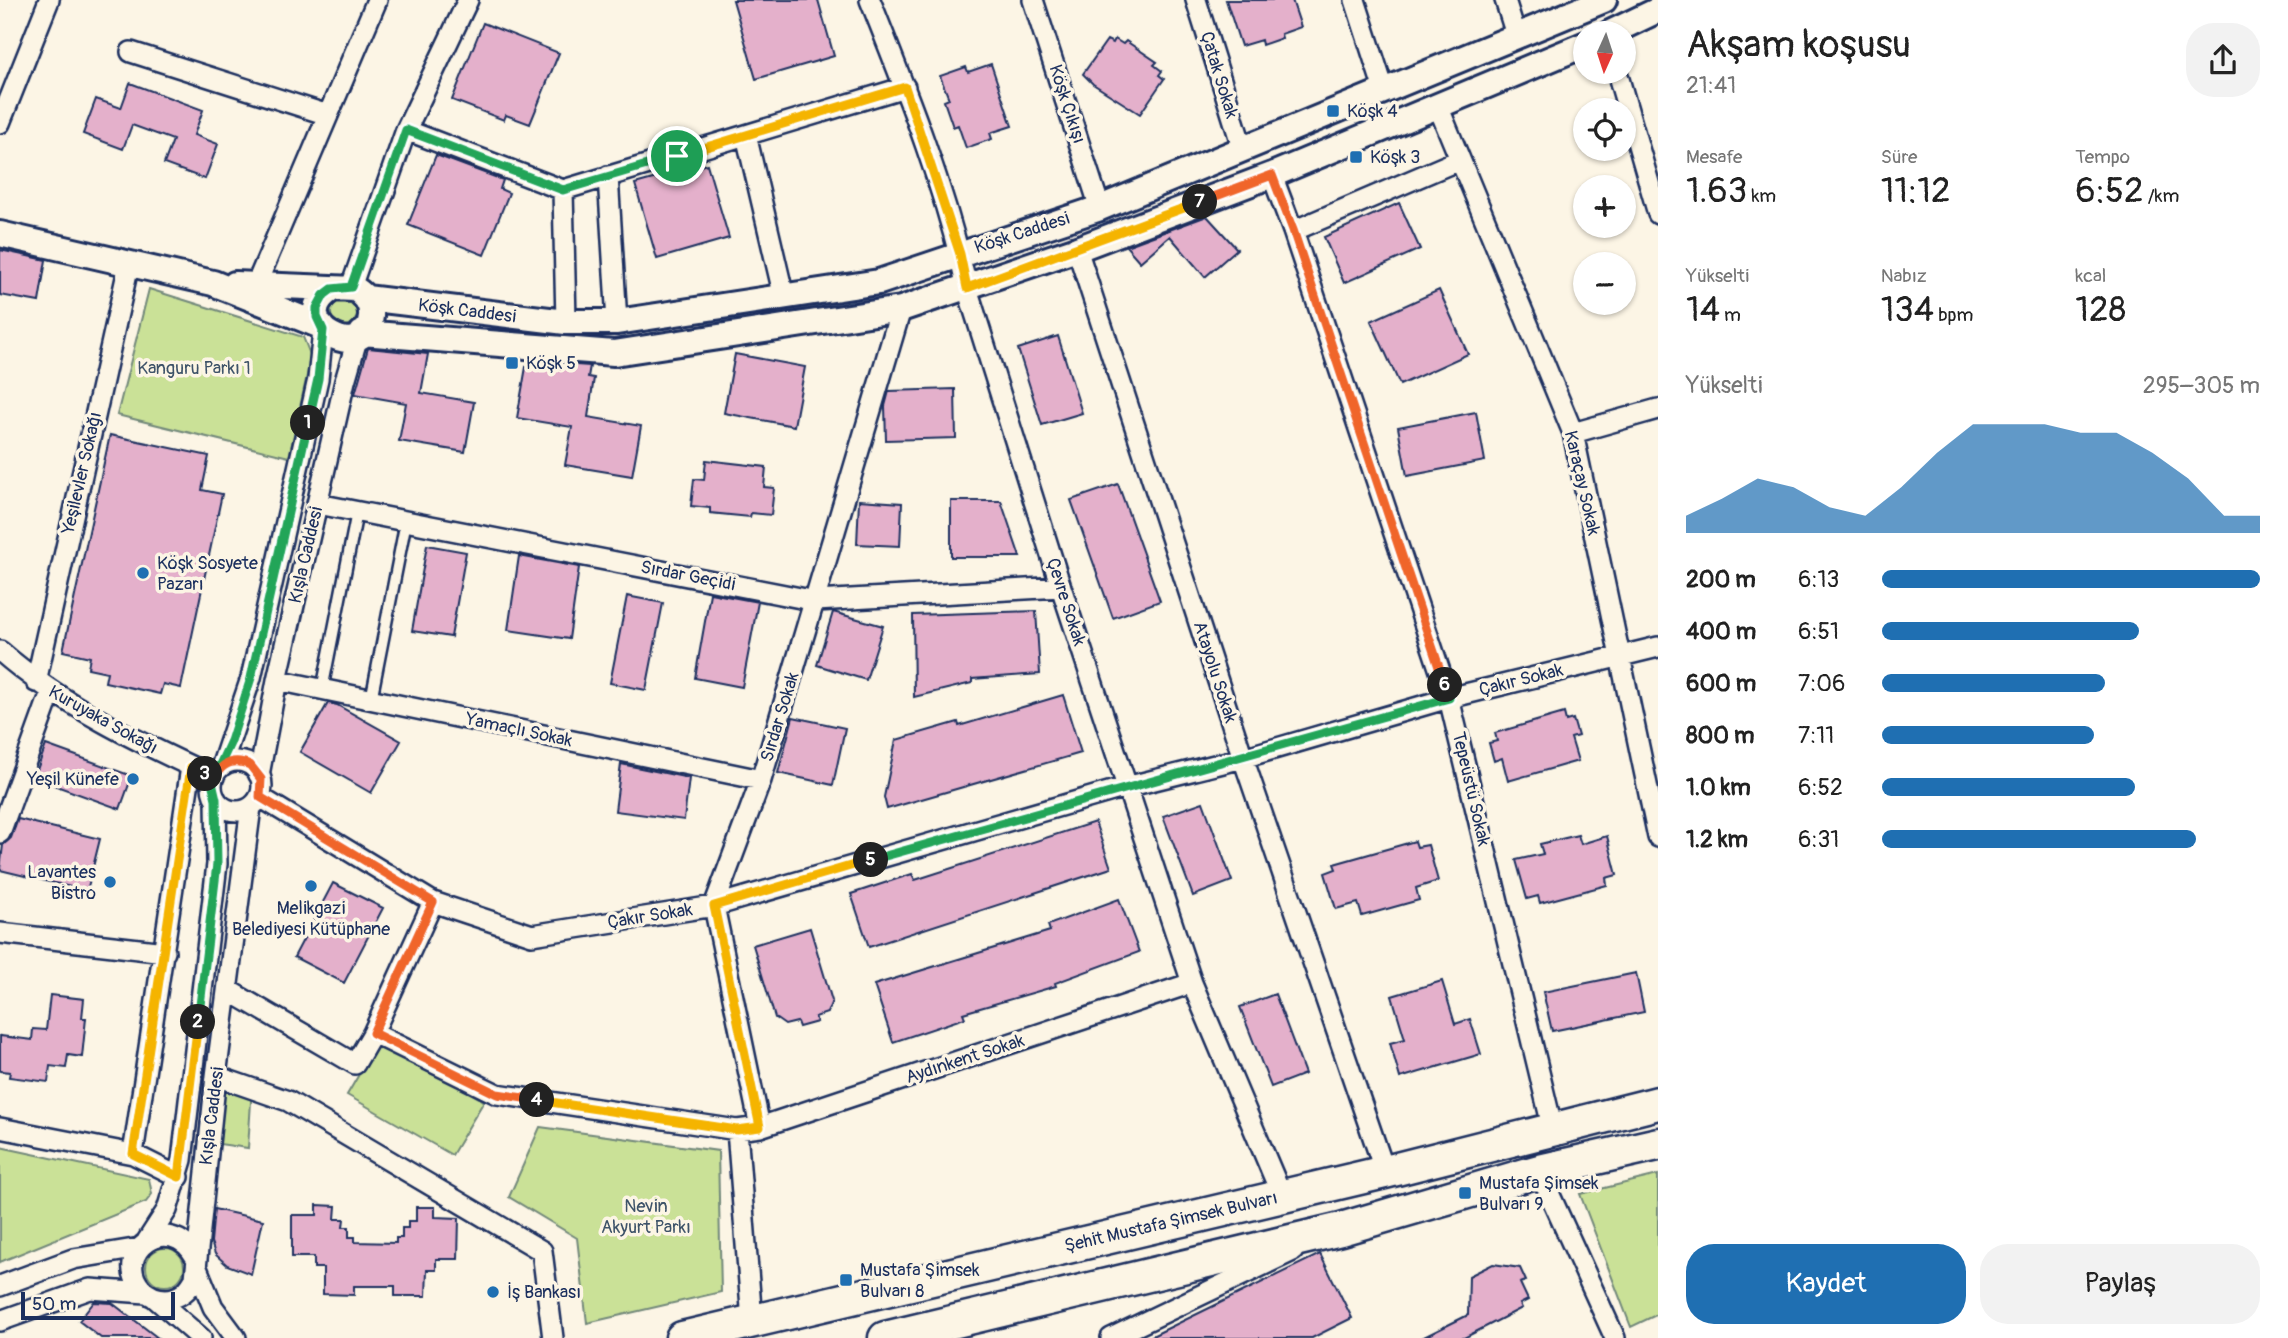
<!DOCTYPE html>
<html lang="tr">
<meta charset="utf-8">
<style>
body{margin:0;font-family:Pangolin,sans-serif;background:#f2f2f2;color:#222;height:100vh;display:flex;flex-direction:column;font-size:26px;white-space:nowrap}
*{box-sizing:border-box;margin:0}
p{font-size:23px;color:#767676}
.icon{flex:none;width:38px;height:38px;fill:none;stroke:currentColor;stroke-width:2;stroke-linecap:round;stroke-linejoin:round}
.map{position:relative;flex:1;overflow:hidden}
.panel{display:flex;flex-direction:column;background:#fff;width:630px}
.panel>*{flex:none}
.needle{width:46px;rotate:183deg}
.buttons{position:absolute;left:1573px;top:21px;display:grid;gap:14px}
.buttons a{display:grid;place-items:center;width:63px;height:63px;border-radius:50%;background:#fff;box-shadow:0 2px 5px #0004;font-size:35px}
.scale{position:absolute;left:21px;bottom:18px;width:154px;box-sizing:border-box;padding-left:7px;border:4px solid #1b2f5e;border-top:0;font-size:19px;line-height:24px;white-space:nowrap;color:#1b2f5e;-webkit-text-stroke:5px #fcf5e5;paint-order:stroke}
.pin{position:absolute;display:grid;place-items:center;width:60px;height:60px;color:#fff;margin:-30px;border:4px solid #fff;border-radius:50%;box-shadow:0 2px 7px #0007}
.km{position:absolute;width:35px;height:35px;margin:-18px;border-radius:50%;background:#222;color:#fff;font-size:19px;line-height:35px;text-align:center}
.round{display:grid;place-items:center;flex:none;width:74px;height:74px;border-radius:28px;background:#f2f2f2}
.summary{display:flex;align-items:center;justify-content:space-between;height:119px;padding:0 28px}
h1{font-size:38px;font-weight:600;line-height:52px}
.stats{display:grid;grid-template-columns:repeat(3,1fr);gap:10px;height:119px;padding:7px 28px}
.stats div{display:grid;align-content:center}
.stats b{font-size:35px;font-weight:600}
.stats small{font-size:19px;font-weight:400}
.stats p{font-size:19px}
.chart{height:196px;padding:14px 28px}
.chart p{display:flex;justify-content:space-between}
.chart svg{width:100%;height:126px;margin-top:7px;fill:#1f6fb2;opacity:.7}
.cta{display:flex;gap:14px;margin-top:auto;padding:14px 28px}
.cta a{flex:1;height:80px;border-radius:28px;background:#1f6fb2;color:#fff;font-size:28px;font-weight:600;line-height:80px;text-align:center}
.cta a+a{background:#f2f2f2;color:#222}
ul{padding:0 28px;list-style:none;font-size:23px}
li{display:grid;grid-template-columns:112px 84px 1fr;align-items:center;height:52px}
li i{height:18px;border-radius:9px;background:#1f6fb2}
main{display:flex;flex:1;min-height:0}
.map>svg:first-child{display:block}
.green{fill:#cae197;stroke:#72887a;stroke-width:2}
.building{fill:#e4b0cb;stroke:#1b2f5e;stroke-width:2}
.lines{fill:none;stroke-linecap:round;stroke-linejoin:round}
.service-casing{stroke:#1b2f5e;stroke-width:15}
.minor-casing{stroke:#1b2f5e;stroke-width:24}
.tertiary-casing{stroke:#1b2f5e;stroke-width:30}
.primary-casing{stroke:#1b2f5e;stroke-width:37}
.service{stroke:#fcf5e5;stroke-width:10}
.minor{stroke:#fcf5e5;stroke-width:19}
.tertiary{stroke:#fcf5e5;stroke-width:24}
.primary{stroke:#fcf5e5;stroke-width:32}
.split-1-casing{stroke:#fff;stroke-width:14}
.split-2-casing{stroke:#fff;stroke-width:14}
.split-3-casing{stroke:#fff;stroke-width:14}
.split-4-casing{stroke:#fff;stroke-width:14}
.split-5-casing{stroke:#fff;stroke-width:14}
.split-6-casing{stroke:#fff;stroke-width:14}
.split-7-casing{stroke:#fff;stroke-width:14}
.split-8-casing{stroke:#fff;stroke-width:14}
.split-1{stroke:#22a559;stroke-width:9}
.split-2{stroke:#22a559;stroke-width:9}
.split-3{stroke:#f5b400;stroke-width:9}
.split-4{stroke:#f0652b;stroke-width:9}
.split-5{stroke:#f5b400;stroke-width:9}
.split-6{stroke:#22a559;stroke-width:9}
.split-7{stroke:#f0652b;stroke-width:9}
.split-8{stroke:#f5b400;stroke-width:9}
.poi-dot{fill:#1f6fb2;stroke:#fcf5e5;stroke-width:2.5}
.labels{text-anchor:middle;dominant-baseline:central;stroke-width:7;stroke-linejoin:round;paint-order:stroke}
.street-label{font-size:18px;fill:#1b2f5e;stroke:#fcf5e5}
.poi-label{font-size:18px;fill:#1b2f5e;stroke:#fcf5e5;text-anchor:start}
.park-label{font-size:18px;fill:#3e5369;stroke:#fcf5e5}
</style>
<main>
<div class="map">
<svg width="1658" height="1338" viewBox="0 0 1658 1338">
<rect width="100%" height="100%" fill="#fcf5e5"/>
<filter id="ink" filterUnits="userSpaceOnUse"><feTurbulence type="fractalNoise" baseFrequency=".0143" numOctaves="2"/><feDisplacementMap in="SourceGraphic" scale="14" xChannelSelector="R" yChannelSelector="G"/><feConvolveMatrix kernelMatrix="1 2 1 2 8 2 1 2 1" color-interpolation-filters="sRGB"/></filter>
<g filter="url(#ink)">
<!-- green -->
<path class="green" d="M 149,289 L 303,337 L 311,357 L 289,457 L 117,415 Z
M331 313a13 13 0 1 1 26 0a13 13 0 1 1-26 0Z
M 379,1040 L 484,1101 L 452,1155 L 347,1095 Z
M 219,1079 L 252,1086 L 248,1148 L 212,1143 Z
M 540,1127 L 718,1151 L 721,1292 L 587,1323 L 577,1238 L 509,1197 Z
M 0,1147 L 149,1179 L 152,1194 L 146,1202 L 0,1262 Z
M 1658,1175 L 1658,1314 L 1631,1327 L 1580,1194 Z
M146 1267a19 19 0 1 1 38 0a19 19 0 1 1-38 0Z"/>
<!-- building -->
<path class="building" d="M 733,0 L 818,0 L 834,56 L 756,79 Z
M 1226,0 L 1292,0 L 1301,27 L 1281,34 L 1282,38 L 1262,45 L 1261,40 L 1241,46 Z
M 483,23 L 559,53 L 530,124 L 506,115 L 504,120 L 452,100 Z
M 1115,39 L 1123,44 L 1126,41 L 1157,62 L 1154,65 L 1162,71 L 1159,75 L 1164,79 L 1140,114 L 1093,84 L 1083,74 L 1107,40 L 1113,43 Z
M 991,64 L 1012,126 L 990,133 L 992,139 L 966,148 L 958,125 L 953,127 L 944,101 L 949,99 L 940,76 L 966,67 L 968,72 Z
M 130,83 L 203,110 L 194,135 L 218,144 L 205,179 L 164,164 L 173,140 L 132,125 L 123,149 L 83,134 L 96,99 L 121,108 Z
M 436,155 L 503,180 L 500,189 L 509,193 L 484,255 L 408,225 Z
M 707,164 L 729,238 L 657,259 L 635,184 Z
M 1399,203 L 1420,249 L 1344,283 L 1324,237 Z
M 1207,216 L 1237,249 L 1205,277 L 1170,236 L 1140,262 L 1126,246 Z
M 0,250 L 46,260 L 39,302 L 0,295 Z
M 1439,290 L 1468,354 L 1400,385 L 1371,321 Z
M 1058,336 L 1082,413 L 1042,425 L 1018,349 Z
M 368,348 L 428,354 L 421,393 L 474,402 L 465,452 L 399,441 L 406,403 L 355,394 Z
M 735,354 L 805,367 L 794,426 L 724,413 Z
M 534,362 L 590,366 L 588,377 L 594,378 L 588,417 L 641,426 L 632,476 L 565,465 L 572,427 L 517,418 L 526,367 L 533,368 Z
M 955,389 L 956,438 L 886,440 L 885,406 L 889,391 Z
M 1476,412 L 1485,461 L 1407,476 L 1398,427 Z
M 110,435 L 209,456 L 202,490 L 222,494 L 181,688 L 163,684 L 160,694 L 105,682 L 107,672 L 88,668 L 90,657 L 63,651 Z
M 706,460 L 766,467 L 764,487 L 774,488 L 771,515 L 751,513 L 750,517 L 710,513 L 710,508 L 691,506 L 694,479 L 704,480 Z
M 1118,484 L 1160,601 L 1113,618 L 1071,500 Z
M 859,500 L 902,503 L 900,546 L 857,544 Z
M 951,501 L 1001,501 L 1020,557 L 951,557 Z
M 427,545 L 466,552 L 451,637 L 412,631 Z
M 519,556 L 579,567 L 569,639 L 508,630 Z
M 710,593 L 758,602 L 742,687 L 695,678 Z
M 627,596 L 663,603 L 646,690 L 610,683 Z
M 1036,611 L 1040,674 L 972,679 L 972,683 L 914,697 L 913,615 Z
M 833,612 L 883,626 L 866,680 L 817,665 Z
M 1063,695 L 1081,753 L 887,809 L 884,797 L 896,740 L 958,722 L 959,726 Z
M 328,703 L 337,705 L 401,741 L 371,793 L 300,752 Z
M 1564,713 L 1566,721 L 1573,719 L 1578,736 L 1571,738 L 1578,761 L 1508,781 L 1502,758 L 1494,761 L 1489,743 L 1497,741 L 1495,733 Z
M 793,717 L 845,728 L 833,785 L 778,773 Z
M 46,745 L 132,776 L 120,809 L 34,778 Z
M 621,764 L 689,778 L 684,820 L 615,811 Z
M 1203,802 L 1232,881 L 1193,896 L 1163,816 Z
M 18,819 L 100,839 L 87,891 L 0,870 L 3,845 L 11,838 Z
M 1095,822 L 1111,868 L 869,947 L 851,894 L 912,874 L 915,880 Z
M 1578,835 L 1581,844 L 1607,836 L 1617,875 L 1606,878 L 1607,885 L 1540,903 L 1538,896 L 1527,899 L 1516,860 L 1543,854 L 1540,844 Z
M 1415,841 L 1417,847 L 1428,845 L 1438,881 L 1416,888 L 1419,900 L 1362,916 L 1358,903 L 1336,909 L 1325,873 L 1336,869 L 1334,864 Z
M 333,883 L 383,908 L 344,983 L 294,957 Z
M 1119,899 L 1139,952 L 1055,983 L 1056,986 L 963,1013 L 965,1018 L 893,1042 L 874,985 L 1050,931 L 1048,925 Z
M 810,928 L 832,1001 L 827,1013 L 815,1017 L 817,1022 L 799,1027 L 797,1022 L 785,1025 L 775,1018 L 753,945 Z
M 1636,973 L 1644,1012 L 1552,1031 L 1543,992 Z
M 1442,981 L 1455,1024 L 1470,1019 L 1481,1054 L 1400,1078 L 1390,1043 L 1405,1039 L 1392,996 Z
M 1275,994 L 1305,1074 L 1271,1087 L 1240,1007 Z
M 50,995 L 84,999 L 82,1018 L 86,1018 L 82,1057 L 68,1055 L 66,1068 L 50,1066 L 48,1082 L 9,1077 L 10,1072 L 0,1071 L 0,1036 L 32,1040 L 33,1029 L 46,1030 Z
M 317,1205 L 336,1206 L 335,1219 L 344,1219 L 343,1227 L 349,1227 L 349,1237 L 355,1237 L 355,1242 L 396,1243 L 396,1238 L 402,1238 L 402,1228 L 408,1228 L 408,1221 L 416,1221 L 416,1207 L 435,1207 L 435,1217 L 459,1218 L 458,1259 L 436,1259 L 436,1270 L 427,1270 L 426,1296 L 395,1296 L 395,1286 L 354,1286 L 354,1295 L 323,1294 L 323,1268 L 314,1268 L 314,1257 L 292,1257 L 292,1215 L 317,1215 Z
M 214,1209 L 263,1220 L 251,1274 L 227,1265 L 215,1254 L 211,1242 Z
M 1320,1254 L 1352,1318 L 1312,1338 L 1148,1338 Z
M 1493,1264 L 1520,1268 L 1526,1281 L 1520,1283 L 1528,1300 L 1520,1304 L 1522,1308 L 1464,1338 L 1422,1338 L 1468,1315 L 1469,1276 Z
M 94,1302 L 112,1303 L 158,1338 L 101,1338 L 79,1321 Z"/>
<g class="lines">
<defs>
<path id="service" d="M 322,690 L 357,512
M 371,700 L 406,521"/>
<path id="minor" d="M 870,0 C 907,93 946,190 967,288 L 1061,587 L 1192,983 L 1282,1196
M 1033,0 L 1100,208
M 1196,0 L 1243,150
M 1355,0 L 1384,90
M 1505,0 L 1517,38
M 131,52 L 328,115
M 1617,72 L 1658,214
M 1438,106 L 1573,433 L 1658,837
M 0,123 L 49,0
M 406,130 L 563,190 L 905,87
M 746,135 L 784,297
M 1272,175 L 1293,231 L 1449,698 L 1553,1130
M 608,176 L 617,322
M 563,190 L 566,322
M 1293,231 L 1459,160
M 1077,249 L 1243,758 L 1385,1172
M 256,285 L 377,0
M 351,287 L 406,130 L 468,0
M 1573,433 L 1658,409
M 318,504 L 816,601 L 1061,587
M 0,651 C 63,706 138,742 214,777
M 277,680 L 761,780
M 36,682 L 129,264
M212 786a25 25 0 1 1 50 0a25 25 0 1 1-50 0Z
M 221,767 L 251,678 L 318,379 L 323,330
M 259,775 L 277,680 L 345,381 L 358,336
M 260,797 L 433,902 L 532,935 L 714,906 L 1126,787 L 1243,758 L 1449,698 L 1658,647
M 0,833 L 51,692
M 0,933 L 165,952
M 228,990 L 355,1064 L 373,1033 L 433,902
M 373,1033 L 497,1094 L 737,1130 L 760,1127 L 1192,983
M 216,1076 L 288,1101 L 542,1251 L 553,1338
M 760,1127 L 714,906 L 761,780 L 901,309
M 0,1128 L 133,1154 L 179,1177
M 737,1130 L 752,1321
M 133,1154 L 191,767
M 1539,1171 L 1615,1338
M 147,1241 L 167,1210 L 182,1160 L 217,864 L 216,799
M 196,1258 C 169,1208 110,1255 142,1289 C 149,1296 157,1299 166,1299 C 181,1298 189,1290 195,1278 L 216,1076 L 251,807
M 197,1268 L 213,1307 L 236,1338
M 0,1286 L 73,1259 L 140,1248
M 155,1298 L 201,1338
M 0,1321 L 90,1289 L 146,1293
M 1111,1338 L 1293,1251"/>
<path id="tertiary" d="M 1610,33 L 1658,10
M 0,234 L 213,283 L 321,326
M 235,284 L 355,289 C 365,295 372,304 371,316 C 366,369 281,321 332,289
M 366,298 L 566,322 L 617,322 L 879,282 L 1100,208 L 1604,0
M 362,333 L 614,353 L 901,309 L 1077,249 L 1272,175 L 1586,44"/>
<path id="primary" d="M 682,1338 L 1385,1172 L 1658,1103
M 885,1338 L 1341,1229 L 1539,1171 L 1658,1144"/>
</defs>
<!-- service casing -->
<use href="#service" class="service-casing"/>
<!-- minor casing -->
<use href="#minor" class="minor-casing"/>
<!-- tertiary casing -->
<use href="#tertiary" class="tertiary-casing"/>
<!-- primary casing -->
<use href="#primary" class="primary-casing"/>
<!-- service -->
<use href="#service" class="service"/>
<!-- minor -->
<use href="#minor" class="minor"/>
<!-- tertiary -->
<use href="#tertiary" class="tertiary"/>
<!-- primary -->
<use href="#primary" class="primary"/>
</g>
</g>
<g class="lines" filter="url(#ink)">
<defs>
<path id="split-1" d="M 308,423 L 318,379 L 323,330 L 317,317 L 317,308 L 324,295 L 332,289 L 351,287 L 406,130 L 563,190 L 677,156"/>
<path id="split-2" d="M 198,1022 L 217,864 L 216,799 L 212,782 L 231,741 L 251,678 L 308,423"/>
<path id="split-3" d="M 198,1022 L 179,1177 L 133,1154 L 191,767 L 205,774"/>
<path id="split-4" d="M 205,774 L 214,778 C 222,762 235,758 250,765 L 261,779 L 260,797 L 433,902 L 373,1033 L 497,1094 L 537,1100"/>
<path id="split-5" d="M 537,1100 L 737,1130 L 760,1127 L 714,906 L 871,860"/>
<path id="split-6" d="M 871,860 L 1449,698 L 1445,685"/>
<path id="split-7" d="M 1200,202 L 1272,175 L 1293,230 L 1445,685"/>
<path id="split-8" d="M 677,156 L 905,87 L 960,254 L 967,288 L 1200,202"/>
</defs>
<!-- split-1 casing -->
<use href="#split-1" class="split-1-casing"/>
<!-- split-2 casing -->
<use href="#split-2" class="split-2-casing"/>
<!-- split-3 casing -->
<use href="#split-3" class="split-3-casing"/>
<!-- split-4 casing -->
<use href="#split-4" class="split-4-casing"/>
<!-- split-5 casing -->
<use href="#split-5" class="split-5-casing"/>
<!-- split-6 casing -->
<use href="#split-6" class="split-6-casing"/>
<!-- split-7 casing -->
<use href="#split-7" class="split-7-casing"/>
<!-- split-8 casing -->
<use href="#split-8" class="split-8-casing"/>
<!-- split-1 -->
<use href="#split-1" class="split-1"/>
<!-- split-2 -->
<use href="#split-2" class="split-2"/>
<!-- split-3 -->
<use href="#split-3" class="split-3"/>
<!-- split-4 -->
<use href="#split-4" class="split-4"/>
<!-- split-5 -->
<use href="#split-5" class="split-5"/>
<!-- split-6 -->
<use href="#split-6" class="split-6"/>
<!-- split-7 -->
<use href="#split-7" class="split-7"/>
<!-- split-8 -->
<use href="#split-8" class="split-8"/>
</g>
<!-- markers -->
<g class="poi-dot">
<rect x="1326" y="104" width="14" height="14" rx="3.5"/>
<rect x="1349" y="150" width="14" height="14" rx="3.5"/>
<rect x="505" y="356" width="14" height="14" rx="3.5"/>
<circle cx="143" cy="573" r="7"/>
<circle cx="133" cy="779" r="7"/>
<circle cx="110" cy="882" r="7"/>
<circle cx="311" cy="886" r="7"/>
<rect x="1458" y="1186" width="14" height="14" rx="3.5"/>
<rect x="839" y="1273" width="14" height="14" rx="3.5"/>
<circle cx="493" cy="1292" r="7"/>
</g>
<g class="labels">
<!-- street labels -->
<g class="street-label">
<text transform="translate(1219 75) rotate(73)">Çatak Sokak</text>
<text transform="translate(1067 104) rotate(72)">Köşk Çıkışı</text>
<text transform="translate(1022 233) rotate(-18)">Köşk Caddesi</text>
<text transform="translate(467 311) rotate(7)">Köşk Caddesi</text>
<text transform="translate(82 473) rotate(-77)">Yeşilevler Sokağı</text>
<text transform="translate(1582 483) rotate(77)">Karaçay Sokak</text>
<text transform="translate(306 555) rotate(-77)">Kışla Caddesi</text>
<text transform="translate(688 576) rotate(11)">Sırdar Geçidi</text>
<text transform="translate(1066 602) rotate(72)">Çevre Sokak</text>
<text transform="translate(1215 672) rotate(72)">Atayolu Sokak</text>
<text transform="translate(1521 680) rotate(-14)">Çakır Sokak</text>
<text transform="translate(780 717) rotate(-73)">Sırdar Sokak</text>
<text transform="translate(103 720) rotate(29)">Kuruyaka Sokağı</text>
<text transform="translate(519 730) rotate(12)">Yamaçlı Sokak</text>
<text transform="translate(1471 789) rotate(77)">Tepeüstü Sokak</text>
<text transform="translate(650 916) rotate(-9)">Çakır Sokak</text>
<text transform="translate(965 1059) rotate(-18)">Aydınkent Sokak</text>
<text transform="translate(212 1116) rotate(-83)">Kışla Caddesi</text>
<text transform="translate(1171 1222) rotate(-13)">Şehit Mustafa Şimsek Bulvarı</text>
</g>
<!-- poi labels -->
<g class="poi-label">
<text x="1347" y="111">Köşk 4</text>
<text x="1370" y="157">Köşk 3</text>
<text x="526" y="363">Köşk 5</text>
<text x="157" y="563">Köşk Sosyete<tspan x="157" dy="21">Pazarı</tspan></text>
<text x="119" y="779" text-anchor="end">Yeşil Künefe</text>
<text x="96" y="872" text-anchor="end">Lavantes<tspan x="96" dy="21">Bistro</tspan></text>
<text x="311" y="908" text-anchor="middle">Melikgazi<tspan x="311" dy="21">Belediyesi Kütüphane</tspan></text>
<text x="1479" y="1183">Mustafa Şimsek<tspan x="1479" dy="21">Bulvarı 9</tspan></text>
<text x="860" y="1270">Mustafa Şimsek<tspan x="860" dy="21">Bulvarı 8</tspan></text>
<text x="507" y="1292">İş Bankası</text>
</g>
<!-- park labels -->
<g class="park-label">
<text x="194" y="368">Kanguru Parkı 1</text>
<text x="646" y="1206">Nevin<tspan x="646" dy="21">Akyurt Parkı</tspan></text>
</g>
</g>
</svg>
<div class="buttons">
<a><svg class="needle" viewBox="-14 -14 28 28"><path d="M0-13l5 13h-10z" fill="#e53935"/><path d="M0 13l5-13h-10z" fill="#767676"/></svg></a>
<a><svg class="icon" aria-label="locate" viewBox="0 0 24 24"><circle cx="12" cy="12" r="6"/><path d="M12 2v4M12 18v4M2 12h4M18 12h4"/></svg></a>
<a>+</a>
<a>−</a>
</div>
<div class="scale">50 m</div>
<div class="pin" style="left:677px;top:156px;background:#1e9e55"><svg class="icon" aria-label="arrive" viewBox="0 0 24 24"><path d="M6 21V4h12l-3 4 3 4H6"/></svg></div>
<b class="km" style="left:308px;top:423px">1</b>
<b class="km" style="left:198px;top:1022px">2</b>
<b class="km" style="left:205px;top:774px">3</b>
<b class="km" style="left:537px;top:1100px">4</b>
<b class="km" style="left:871px;top:860px">5</b>
<b class="km" style="left:1445px;top:685px">6</b>
<b class="km" style="left:1200px;top:202px">7</b>
</div>
<section class="panel">
<div class="summary"><div><h1>Akşam koşusu</h1><p>21:41</p></div><a class="round"><svg class="icon" aria-label="share" viewBox="0 0 24 24"><path d="M12 15V3M7 8l5-5 5 5M5 13v7h14v-7"/></svg></a></div>
<div class="stats">
<div><p>Mesafe</p><b>1.63<small> km</small></b></div>
<div><p>Süre</p><b>11:12</b></div>
<div><p>Tempo</p><b>6:52<small> /km</small></b></div>
</div>
<div class="stats">
<div><p>Yükselti</p><b>14<small> m</small></b></div>
<div><p>Nabız</p><b>134<small> bpm</small></b></div>
<div><p>kcal</p><b>128</b></div>
</div>
<div class="chart"><p><span>Yükselti</span>295–305 m</p>
<svg viewBox="0 0 160 44" preserveAspectRatio="none"><path d="M0 44V38L10 32L20 25L30 28L40 35L50 38L60 28L70 16L80 6L90 6L100 6L110 9L120 9L130 16L140 25L150 38L160 38V44z"/></svg>
</div>
<ul>
<li><b>200 m</b>6:13<i style="width:100%"></i></li>
<li><b>400 m</b>6:51<i style="width:68%"></i></li>
<li><b>600 m</b>7:06<i style="width:59%"></i></li>
<li><b>800 m</b>7:11<i style="width:56%"></i></li>
<li><b>1.0 km</b>6:52<i style="width:67%"></i></li>
<li><b>1.2 km</b>6:31<i style="width:83%"></i></li>
</ul>
<div class="cta"><a>Kaydet</a><a>Paylaş</a></div>
</section>
</main>
